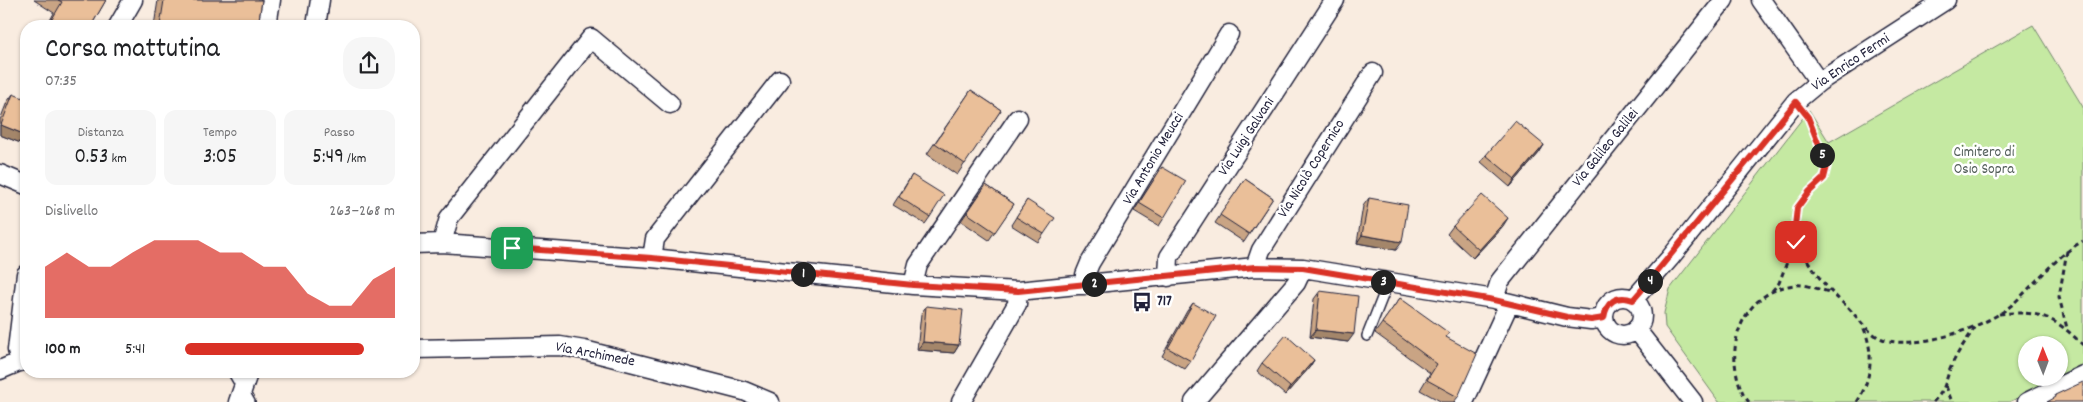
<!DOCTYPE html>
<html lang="it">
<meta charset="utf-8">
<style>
body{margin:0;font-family:Dekko,sans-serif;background:#f6f6f6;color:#202124;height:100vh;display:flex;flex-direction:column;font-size:19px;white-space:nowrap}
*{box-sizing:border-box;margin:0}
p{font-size:16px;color:#757577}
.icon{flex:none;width:28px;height:28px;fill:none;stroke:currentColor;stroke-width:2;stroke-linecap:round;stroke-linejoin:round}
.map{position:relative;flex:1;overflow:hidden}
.sheet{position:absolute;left:20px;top:20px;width:400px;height:358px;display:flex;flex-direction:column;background:#fff;border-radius:20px;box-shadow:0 1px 4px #0004}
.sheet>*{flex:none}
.needle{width:32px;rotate:359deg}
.fabs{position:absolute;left:2018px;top:336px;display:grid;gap:10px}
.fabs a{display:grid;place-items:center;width:50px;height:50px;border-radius:50%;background:#fff;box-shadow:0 1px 4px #0004;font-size:25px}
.pin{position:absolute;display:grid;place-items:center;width:42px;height:42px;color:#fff;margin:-21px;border-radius:10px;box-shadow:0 2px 8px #0006}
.km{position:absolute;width:25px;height:25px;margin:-12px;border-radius:50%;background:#222;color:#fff;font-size:14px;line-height:25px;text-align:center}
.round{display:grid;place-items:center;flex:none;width:52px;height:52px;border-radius:20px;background:#f6f6f6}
.overview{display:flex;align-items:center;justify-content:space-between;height:85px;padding:0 25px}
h1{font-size:28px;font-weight:600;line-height:38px}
.stats{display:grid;grid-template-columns:repeat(3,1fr);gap:8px;height:85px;padding:5px 25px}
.stats div{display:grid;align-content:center;border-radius:12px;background:#f6f6f6;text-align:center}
.stats b{font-size:21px;font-weight:600}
.stats small{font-size:14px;font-weight:400}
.stats p{font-size:14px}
.chart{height:140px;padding:10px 25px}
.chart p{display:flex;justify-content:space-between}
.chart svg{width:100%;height:90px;margin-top:5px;fill:#d93025;opacity:.7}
ul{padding:0 25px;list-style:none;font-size:16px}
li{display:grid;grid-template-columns:80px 60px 1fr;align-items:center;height:38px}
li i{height:12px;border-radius:6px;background:#d93025}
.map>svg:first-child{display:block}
.green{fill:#c5e9a2;stroke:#74866e;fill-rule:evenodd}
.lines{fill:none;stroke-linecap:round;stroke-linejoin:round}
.service-casing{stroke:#22223b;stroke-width:12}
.minor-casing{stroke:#22223b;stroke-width:21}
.path{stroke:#22223b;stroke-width:3;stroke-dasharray:5 4;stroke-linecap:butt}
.service{stroke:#fff;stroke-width:9}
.minor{stroke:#fff;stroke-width:18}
.wall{fill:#c9a484;stroke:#22223b}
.shaded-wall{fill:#a4866b;stroke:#22223b}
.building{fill:#eabf99;stroke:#22223b}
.route-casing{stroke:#fff;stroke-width:10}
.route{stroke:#d93025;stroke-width:6}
.labels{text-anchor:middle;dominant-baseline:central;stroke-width:5;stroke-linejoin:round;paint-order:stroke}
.street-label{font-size:15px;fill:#22223b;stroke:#fff}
.park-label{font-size:15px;fill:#535e5a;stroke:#fff}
.poi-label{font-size:15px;font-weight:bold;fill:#22223b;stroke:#fff;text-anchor:start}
</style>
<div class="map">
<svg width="2083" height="402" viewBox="0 0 2083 402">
<rect width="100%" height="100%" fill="#f9ece0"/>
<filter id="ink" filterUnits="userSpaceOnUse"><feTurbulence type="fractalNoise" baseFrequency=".02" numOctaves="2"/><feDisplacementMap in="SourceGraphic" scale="10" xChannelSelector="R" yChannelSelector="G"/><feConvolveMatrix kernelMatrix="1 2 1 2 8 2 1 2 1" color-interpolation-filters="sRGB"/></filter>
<g filter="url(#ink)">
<!-- green -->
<path class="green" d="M 2033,25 L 2083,107 L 2083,368 L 2009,402 L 1719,402 L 1665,327 L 1664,313 L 1670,289 L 1809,110 L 1829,142 ZM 2026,345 L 2059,345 L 2059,378 L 2026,378 Z"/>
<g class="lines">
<defs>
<path id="service" d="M 1367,336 L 1388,283
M 232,371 L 250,402"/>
<path id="minor" d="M 1761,0 L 1819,82
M 118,26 L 133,0
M 267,26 L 271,0
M 316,26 L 320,0
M 0,174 L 26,185
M 442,243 L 449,218 L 591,38 L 670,104
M 414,244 L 442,243 L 652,258 L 913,285 L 1018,291 L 1255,267 L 1303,268 L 1494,299 L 1567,317 L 1591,320 L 1604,318
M 652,258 L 655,239 L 780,80
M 1255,267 L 1261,250 L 1373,73
M 1168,277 L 1169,257 L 1335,0
M 913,285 L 918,265 L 1018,118
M 1085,285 L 1085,275 L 1090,263 L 1229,34
M1604 316a19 19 0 1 1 38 0a19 19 0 1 1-38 0Z
M 1494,299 L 1500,281 L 1724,0
M 1633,300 L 1670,258 L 1796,101 L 1819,82 L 1946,0
M 1636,329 L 1693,402
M 414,349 L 560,346 L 584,350 L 744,391 L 770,402
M 20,362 L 17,350 L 26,274
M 0,370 L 26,359
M 238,402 L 249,371
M 961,402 L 1017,304 L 1018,291
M 1194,402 L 1296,283 L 1303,268
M 1464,402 L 1509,304
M 2027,402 L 2083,375"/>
</defs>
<!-- service casing -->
<use href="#service" class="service-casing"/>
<!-- minor casing -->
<use href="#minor" class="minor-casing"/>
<!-- path -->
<path class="path" d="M 1806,115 C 1812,123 1813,133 1817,143 C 1820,150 1827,160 1827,167 C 1826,187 1796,195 1795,224 C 1794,249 1825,288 1843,303 C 1855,313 1864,329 1878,337 C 1910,354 1988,327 2013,304 C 2036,283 2055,257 2083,241
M 2067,251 L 2059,297 L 2067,328
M 1772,291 L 1779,283 L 1797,236
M 1999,314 C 2041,310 2054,317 2083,345
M 1946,386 L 1952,402
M 1749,402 C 1740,392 1736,375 1735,362 C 1732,325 1755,289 1795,285 C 1806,284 1818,289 1829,292
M 1857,402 C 1873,377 1874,350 1862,324
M 1933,402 C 1945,390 1944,386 1949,372 C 1955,355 1967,339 1977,325"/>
<!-- service -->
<use href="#service" class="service"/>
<!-- minor -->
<use href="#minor" class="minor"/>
</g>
<!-- wall -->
<path class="wall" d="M 34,0 L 106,0 L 91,26 L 47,26 L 54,13 Z
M 158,0 L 262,0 L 258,26 L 154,26 Z
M 971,90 L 1001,110 L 957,175 L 927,154 Z
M 13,94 L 26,145 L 0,135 L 0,120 L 7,102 Z
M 1544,145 L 1539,153 L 1510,187 L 1481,162 L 1486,155 Z
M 1162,167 L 1164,218 L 1159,226 L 1134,211 Z
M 912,175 L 930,217 L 925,224 L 893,205 Z
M 1245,179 L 1273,198 L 1244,242 L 1215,223 Z
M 986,185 L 1014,204 L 989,240 L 961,221 Z
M 1369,198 L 1396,250 L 1357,243 L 1363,206 Z
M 1027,200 L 1044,234 L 1038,242 L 1011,225 Z
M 1453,226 L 1503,226 L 1473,258 L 1447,234 Z
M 1320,291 L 1348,342 L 1310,337 L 1314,299 Z
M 1400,298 L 1446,337 L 1458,397 L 1454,402 L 1442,402 L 1420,390 L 1430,373 L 1375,333 Z
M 1193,303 L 1191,361 L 1185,369 L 1162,356 L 1187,311 Z
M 926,306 L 959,345 L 954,353 L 917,350 L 921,314 Z
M 1314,360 L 1309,368 L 1285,395 L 1257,371 L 1262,363 Z"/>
<!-- shaded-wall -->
<path class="shaded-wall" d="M 0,125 L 1,125 L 26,135 L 26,145 L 0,135 Z
M 1544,145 L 1539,153 L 1510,187 L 1515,179 Z
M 1508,218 L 1503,226 L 1473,258 L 1479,250 Z
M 1362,235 L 1402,242 L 1396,250 L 1357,243 Z
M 1316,330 L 1354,334 L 1348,342 L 1310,337 Z
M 923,342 L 959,345 L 954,353 L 917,350 Z
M 1314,360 L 1309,368 L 1285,395 L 1290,387 Z"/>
<!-- building -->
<path class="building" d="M 58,0 L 106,0 L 91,26 L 48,26 L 62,2 Z
M 164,0 L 262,0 L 258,26 L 160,26 Z
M 971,90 L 1001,110 L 965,164 L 935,143 Z
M 13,94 L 26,99 L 26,135 L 1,125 Z
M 1515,121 L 1544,145 L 1515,179 L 1486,155 Z
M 1162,167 L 1186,181 L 1164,218 L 1139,203 Z
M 912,175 L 944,195 L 930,217 L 899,197 Z
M 1245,179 L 1273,198 L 1249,234 L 1220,215 Z
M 986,185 L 1014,204 L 995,232 L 967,213 Z
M 1482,195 L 1508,218 L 1479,250 L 1453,226 Z
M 1369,198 L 1408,205 L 1402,242 L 1362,235 Z
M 1027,200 L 1055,218 L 1044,234 L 1016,217 Z
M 1320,291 L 1358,296 L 1354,334 L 1316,330 Z
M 1400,298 L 1449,333 L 1446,337 L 1477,354 L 1458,397 L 1427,380 L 1437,364 L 1382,323 Z
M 1193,303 L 1216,316 L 1191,361 L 1168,348 Z
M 926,306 L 963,310 L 959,345 L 923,342 Z
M 1286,335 L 1314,360 L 1290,387 L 1262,363 Z
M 2083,382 L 2083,402 L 2047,402 L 2056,397 L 2055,395 Z"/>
</g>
<g class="lines" filter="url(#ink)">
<defs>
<path id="route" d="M 512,248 L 652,258 L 913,285 L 1018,291 L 1255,267 L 1303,268 L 1494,300 L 1567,317 L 1591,320 L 1604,318 C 1606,302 1617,294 1633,300 L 1640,292 L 1796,102 L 1808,117 L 1827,166 L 1824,178 L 1809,192 L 1797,208 L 1795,226 L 1796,242"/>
</defs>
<!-- route casing -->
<use href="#route" class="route-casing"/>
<!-- route -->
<use href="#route" class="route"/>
</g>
<!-- icons -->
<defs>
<symbol id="bus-bare" viewBox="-9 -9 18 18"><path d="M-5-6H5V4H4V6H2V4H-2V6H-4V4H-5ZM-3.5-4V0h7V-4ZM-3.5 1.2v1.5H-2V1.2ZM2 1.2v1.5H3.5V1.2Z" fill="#22223b" stroke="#fff" stroke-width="2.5" paint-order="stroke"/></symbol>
</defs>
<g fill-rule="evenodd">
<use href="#bus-bare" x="1128" y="288" width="28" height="28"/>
</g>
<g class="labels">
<!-- street labels -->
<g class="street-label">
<text transform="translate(1851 63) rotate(-34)">Via Enrico Fermi</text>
<text transform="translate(1247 137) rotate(-57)">Via Luigi Galvani</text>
<text transform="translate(1606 148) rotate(-51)">Via Galileo Galilei</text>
<text transform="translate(1154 159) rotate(-59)">Via Antonio Meucci</text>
<text transform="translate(1312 169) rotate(-58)">Via Nicolò Copernico</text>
<text transform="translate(595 355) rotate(11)">Via Archimede</text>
</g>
<!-- park labels -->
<g class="park-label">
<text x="1984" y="153">Cimitero di<tspan x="1984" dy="17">Osio Sopra</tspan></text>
</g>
<!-- poi labels -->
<g class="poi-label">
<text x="1157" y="302">717</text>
</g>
</g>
</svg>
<div class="fabs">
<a><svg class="needle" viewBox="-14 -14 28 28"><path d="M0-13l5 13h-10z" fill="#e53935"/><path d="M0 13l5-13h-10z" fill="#757577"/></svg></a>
</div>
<div class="pin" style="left:512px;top:248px;background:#1e9e55"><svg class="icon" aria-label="arrive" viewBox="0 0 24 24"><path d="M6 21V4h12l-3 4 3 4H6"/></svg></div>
<div class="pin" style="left:1796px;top:242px;background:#d93025"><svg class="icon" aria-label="check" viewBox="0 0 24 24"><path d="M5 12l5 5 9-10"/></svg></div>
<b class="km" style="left:803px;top:274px">1</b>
<b class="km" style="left:1094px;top:284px">2</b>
<b class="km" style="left:1383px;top:282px">3</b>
<b class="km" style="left:1650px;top:281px">4</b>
<b class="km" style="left:1822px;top:155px">5</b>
<section class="sheet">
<div class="overview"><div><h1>Corsa mattutina</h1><p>07:35</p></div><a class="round"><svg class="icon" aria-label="share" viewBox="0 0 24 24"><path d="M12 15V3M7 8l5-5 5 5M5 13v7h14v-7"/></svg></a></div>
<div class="stats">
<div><p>Distanza</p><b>0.53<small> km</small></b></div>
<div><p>Tempo</p><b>3:05</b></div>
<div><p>Passo</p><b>5:49<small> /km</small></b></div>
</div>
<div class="chart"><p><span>Dislivello</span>263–268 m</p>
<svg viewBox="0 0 160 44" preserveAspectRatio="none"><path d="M0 44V19L10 12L20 19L30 19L40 12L50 6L60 6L70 6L80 12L90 12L100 19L110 19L120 32L130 38L140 38L150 25L160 19V44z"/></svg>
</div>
<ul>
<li><b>100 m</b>5:41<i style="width:85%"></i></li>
</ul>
</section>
</div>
